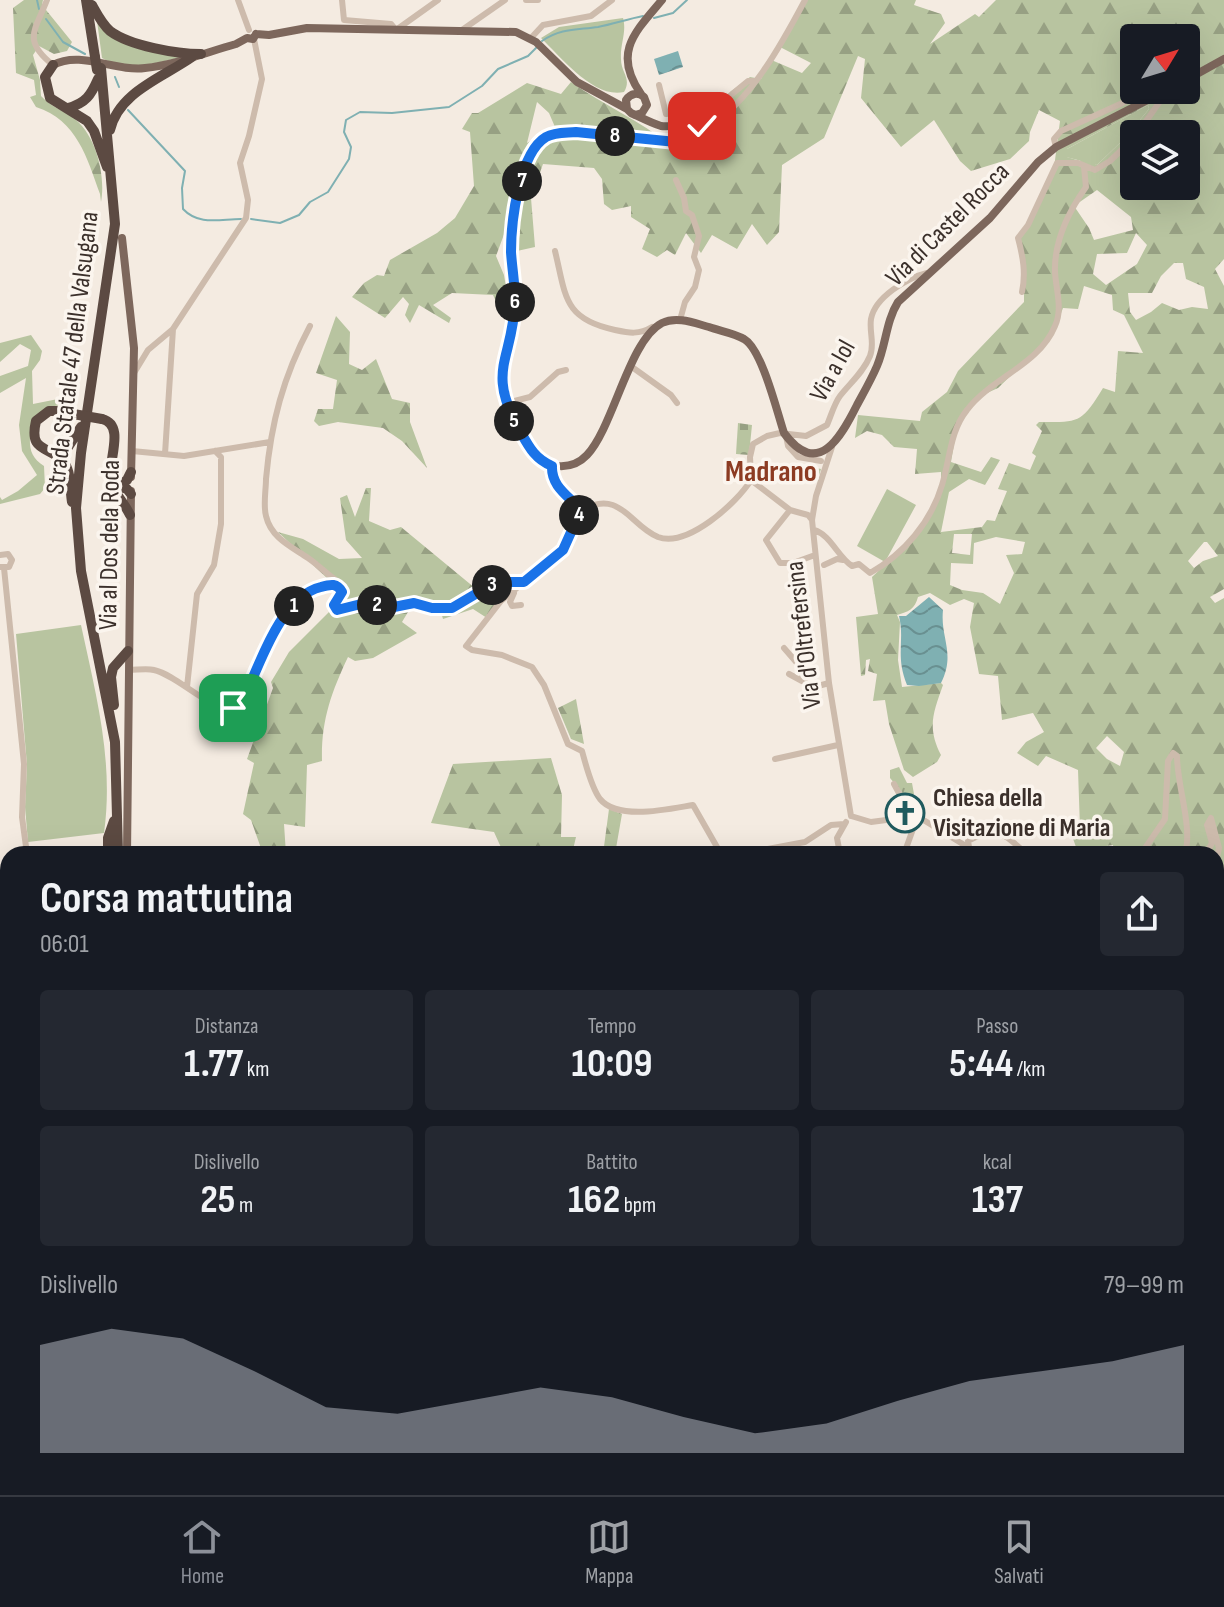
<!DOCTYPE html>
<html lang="it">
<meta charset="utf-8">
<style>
body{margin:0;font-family:"Sofia Sans Condensed",sans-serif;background:#242831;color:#f1f3f6;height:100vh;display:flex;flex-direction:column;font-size:30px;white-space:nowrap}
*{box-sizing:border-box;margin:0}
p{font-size:26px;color:#9ea1a6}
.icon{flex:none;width:44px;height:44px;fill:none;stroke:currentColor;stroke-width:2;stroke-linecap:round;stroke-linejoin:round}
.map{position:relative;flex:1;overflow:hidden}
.sheet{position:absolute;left:0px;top:846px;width:1224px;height:650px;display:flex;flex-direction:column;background:#171b24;border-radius:24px 24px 0 0;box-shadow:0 8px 32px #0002}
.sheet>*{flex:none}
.needle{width:52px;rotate:52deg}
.fabs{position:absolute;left:1120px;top:24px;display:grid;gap:16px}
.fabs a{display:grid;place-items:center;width:80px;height:80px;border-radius:8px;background:#171b24;box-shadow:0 8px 32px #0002;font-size:40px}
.pin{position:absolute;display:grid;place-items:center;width:68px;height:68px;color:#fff;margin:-34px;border-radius:16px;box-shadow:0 4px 12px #0006}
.km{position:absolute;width:40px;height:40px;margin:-20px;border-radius:50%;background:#222;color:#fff;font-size:22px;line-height:40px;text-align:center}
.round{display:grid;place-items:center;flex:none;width:84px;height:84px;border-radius:8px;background:#242831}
.headline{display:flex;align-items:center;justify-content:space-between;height:136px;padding:0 40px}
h1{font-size:44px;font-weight:700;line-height:60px}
.figures{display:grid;grid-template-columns:repeat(3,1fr);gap:12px;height:136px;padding:8px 40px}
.figures div{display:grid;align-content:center;border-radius:8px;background:#242831;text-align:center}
.figures b{font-size:40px;font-weight:700}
.figures small{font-size:22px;font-weight:400}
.figures p{font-size:22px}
.chart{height:224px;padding:16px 40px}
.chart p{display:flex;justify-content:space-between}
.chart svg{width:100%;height:144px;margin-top:8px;fill:#8c9099;opacity:.7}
.dock{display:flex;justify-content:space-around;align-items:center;height:112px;border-top:2px solid #363941;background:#171b24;font-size:22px;color:#9ea1a6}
.dock a{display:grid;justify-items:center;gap:4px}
.dock .on{color:#8c9099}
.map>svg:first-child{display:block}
.green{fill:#b8c4a0}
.forest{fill:url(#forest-firs);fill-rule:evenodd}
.cemetery{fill:url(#cemetery-stones)}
.park{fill:url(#park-tufts)}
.water{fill:url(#water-waves)}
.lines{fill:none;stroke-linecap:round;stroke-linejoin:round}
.stream{stroke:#7fb0b2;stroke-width:2}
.minor{stroke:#cdbbac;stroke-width:6}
.major{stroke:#7d675c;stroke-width:8}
.highway{stroke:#5c4a42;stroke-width:10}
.highway-bridge{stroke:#5c4a42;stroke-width:10}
.route-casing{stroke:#fff;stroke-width:16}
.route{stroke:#1a73e8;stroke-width:10}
.labels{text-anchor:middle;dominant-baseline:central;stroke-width:7;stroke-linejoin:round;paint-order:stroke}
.street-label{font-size:26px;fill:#3b302b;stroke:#fbf5ee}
.poi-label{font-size:26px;font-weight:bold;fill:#3b302b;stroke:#fbf5ee;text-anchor:start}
.quarter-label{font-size:30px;font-weight:bold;fill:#8c3b22;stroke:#fbf5ee}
</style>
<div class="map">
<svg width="1224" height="1495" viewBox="0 0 1224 1495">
<defs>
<pattern id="forest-firs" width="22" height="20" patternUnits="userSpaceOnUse" patternTransform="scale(2)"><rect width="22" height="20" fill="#b8c4a0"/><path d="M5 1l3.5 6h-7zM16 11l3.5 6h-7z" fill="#97a083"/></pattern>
<pattern id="cemetery-stones" width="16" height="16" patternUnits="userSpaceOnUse" patternTransform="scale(2)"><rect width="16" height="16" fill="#b8c4a0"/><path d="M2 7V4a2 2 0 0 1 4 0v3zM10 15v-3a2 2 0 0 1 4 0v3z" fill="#97a083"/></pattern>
<pattern id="park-tufts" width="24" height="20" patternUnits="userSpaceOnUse" patternTransform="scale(2)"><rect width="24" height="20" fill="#b8c4a0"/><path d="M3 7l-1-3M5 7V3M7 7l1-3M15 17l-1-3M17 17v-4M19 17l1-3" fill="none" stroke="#97a083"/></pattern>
<pattern id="water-waves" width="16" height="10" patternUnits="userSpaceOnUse" patternTransform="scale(2)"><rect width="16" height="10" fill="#7fb0b2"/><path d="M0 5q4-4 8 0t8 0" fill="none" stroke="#699091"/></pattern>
</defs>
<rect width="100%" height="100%" fill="#f4ebe1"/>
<!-- green -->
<path class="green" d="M 623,18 C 627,32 620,44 621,59 C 621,73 632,78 624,92 C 594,99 561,57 541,38 L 559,27 Z
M 97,21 L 104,28 L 182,57 C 156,63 128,72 102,58 Z
M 1148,105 L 1149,109 L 1125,138 L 1097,165 L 1066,157 L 1067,149 Z
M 31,335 L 42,351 L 40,360 L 32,371 L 33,404 L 63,398 L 72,407 C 53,403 45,407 32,420 C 30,439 25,454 44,466 L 45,488 L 40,494 L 0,504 L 0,497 L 2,500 L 18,491 L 37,475 L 22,451 L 19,425 L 26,378 L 0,393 L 0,376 L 28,366 L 31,350 L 20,344 L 0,362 L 0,343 Z
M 887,489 L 916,505 L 885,562 L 857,546 Z
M 81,625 C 96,695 114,761 104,833 L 28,842 L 25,807 L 27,765 L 16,634 Z
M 0,1229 L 8,1249 L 8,1306 L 0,1288 Z"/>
<!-- forest -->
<path class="forest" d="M 24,0 L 43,0 L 42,5 L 72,42 L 67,51 L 54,54 L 39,46 L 33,55 L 40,80 L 41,96 C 54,109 60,108 72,117 C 96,133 106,176 101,202 L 100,194 C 87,158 77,120 36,107 L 30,97 L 36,95 L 34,80 L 16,73 L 13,8 Z
M 807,0 L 916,0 L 914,5 L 941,14 L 945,23 L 930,44 L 975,14 L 979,17 L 996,0 L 1224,0 L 1224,259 L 1215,269 L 1224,286 L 1224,589 L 1210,597 L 1215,603 L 1224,598 L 1224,1125 L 1216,1126 L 1216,854 L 1114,854 L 1113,845 L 1080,850 L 1080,854 L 1060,854 L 1076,847 L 1071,833 L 1080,828 L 1078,770 L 1046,756 L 1038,766 L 1017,753 L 1026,742 L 1044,732 L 1033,713 L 1002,720 L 998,676 L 979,674 L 970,627 L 974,603 L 964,599 L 950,605 L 930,593 L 918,597 C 915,609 908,612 897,615 L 900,622 L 898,660 L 902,687 L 941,683 L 943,685 C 933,713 927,728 941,755 L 937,762 L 913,777 L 904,770 L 889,724 L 885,700 L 873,701 L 877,674 L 868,671 L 870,659 L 866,660 L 865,675 L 861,676 L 856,617 L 878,614 L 872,577 L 904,547 L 941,496 L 941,472 L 915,474 L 917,449 L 894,447 L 882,435 L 867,431 L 855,438 L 858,415 L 920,421 L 922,412 L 947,392 L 958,371 L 1024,302 L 1024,262 L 1018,237 L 1030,221 L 1054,168 L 1060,121 L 1039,110 L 1030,132 L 1029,141 L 1010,159 L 971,171 L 960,161 L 934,120 L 901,147 L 861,98 L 865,59 L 858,56 L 824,138 L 782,165 L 779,232 L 767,245 L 752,224 L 737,249 L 712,235 L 701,253 L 686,233 L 675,255 L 667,250 L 657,257 L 642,249 L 650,229 L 631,217 L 631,206 L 612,210 L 604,204 L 602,179 L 594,168 L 543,164 L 531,198 L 535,247 L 517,251 L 520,232 L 506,229 L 496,256 L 504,275 L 509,305 L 500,310 L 493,295 L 452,293 L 433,305 L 451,318 L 449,323 L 419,305 L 410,323 L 405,315 L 409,304 L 403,297 L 385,318 L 352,297 L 364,283 L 377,275 L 384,276 L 390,260 L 437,233 L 455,218 L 474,186 L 470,132 L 462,129 L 472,113 L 478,113 L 527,83 L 561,94 L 571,82 C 603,105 640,120 671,146 L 716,142 L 713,125 L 730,92 L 750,77 L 761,79 L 769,59 L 802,73 L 811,63 L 780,47 ZM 1134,38 L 1186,38 L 1186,90 L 1134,90 ZM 537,102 L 549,113 L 555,127 L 527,143 ZM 1148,105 L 1149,109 L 1125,138 L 1097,165 L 1082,158 L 1080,161 L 1067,157 L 1067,149 ZM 1134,134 L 1186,134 L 1186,186 L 1134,186 ZM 1097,190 L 1131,217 L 1133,230 L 1094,240 L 1089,228 L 1074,206 ZM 1136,233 L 1147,245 L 1137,264 L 1106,285 L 1093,274 L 1097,254 L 1127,253 ZM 1174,263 L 1183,263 L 1186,279 L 1204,287 L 1208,309 L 1192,307 L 1179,310 L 1162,303 L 1151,312 L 1136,320 L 1130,312 L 1128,293 L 1152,293 L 1161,276 ZM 1084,286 L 1112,295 L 1113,310 L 1124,315 L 1143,353 L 1118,351 L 1115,392 L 1103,388 C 1081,424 1079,422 1039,422 L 1036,425 L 1042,431 L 1032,453 L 1036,456 L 1030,470 L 1009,463 L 998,489 L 1007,491 L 995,521 L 987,520 L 982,527 L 941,532 L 949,492 L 969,479 L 985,485 L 1000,460 L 991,457 L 981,472 L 951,462 L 958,421 L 974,399 L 998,388 L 1053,335 L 1063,308 L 1078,309 ZM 954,534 L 972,534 L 970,555 L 952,553 ZM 996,537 L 1025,542 L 1022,554 L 1006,555 L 1014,573 L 1000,604 L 983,593 L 962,590 L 950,585 L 951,563 L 973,564 L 974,543 ZM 1204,542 L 1207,542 L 1218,556 L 1203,561 L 1194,568 L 1188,561 ZM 1107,736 L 1124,752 L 1120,766 L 1107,759 L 1096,748 Z
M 336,316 L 350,332 L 349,364 L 362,370 L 376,359 L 392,399 L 410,403 L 410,422 L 427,468 L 402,441 L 383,428 L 338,422 L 319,426 L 314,421 L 318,409 L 333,409 L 337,380 L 316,373 Z
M 366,488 L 371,488 L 369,521 L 390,530 L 401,527 L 481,593 L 496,584 L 514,585 L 487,618 L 473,609 L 443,619 L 439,605 L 417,597 L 402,622 L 417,633 L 373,658 L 355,661 L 348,657 C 331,693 321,721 322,761 L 307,765 L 305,827 L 284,824 L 286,854 L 263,854 L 251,820 L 243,814 L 254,763 L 247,759 L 273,688 L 271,682 L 289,652 L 336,605 L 347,585 L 330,581 L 278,532 L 303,539 L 339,559 L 362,558 L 346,540 L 340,498 L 347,495 L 355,517 Z
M 576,699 L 584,744 L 571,739 L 558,708 Z
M 551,758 L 562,795 L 561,837 L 576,837 L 572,854 L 504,854 L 494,832 L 431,823 L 453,764 Z
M 609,809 L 622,814 L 615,854 L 603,854 Z
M 1221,1373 L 1224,1374 L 1224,1495 L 1119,1495 L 1121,1488 L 1216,1488 L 1216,1377 Z
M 800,1488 L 1059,1488 L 1057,1495 L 805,1495 Z"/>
<!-- cemetery -->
<path class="cemetery" d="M 738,423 L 752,425 L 749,455 L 736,454 Z"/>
<!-- park -->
<path class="park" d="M 807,466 L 821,469 L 817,482 L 803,481 L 802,470 Z
M 899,767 L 907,783 L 912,783 L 914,794 L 910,796 L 908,794 L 905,796 L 890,778 L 890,770 Z"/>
<!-- water -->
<path class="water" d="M 678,51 L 683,67 L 659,75 L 654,59 Z
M 929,597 L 943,610 C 940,638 956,653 941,683 L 919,686 L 907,685 C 895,656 905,641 899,616 L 906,616 Z"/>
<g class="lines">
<!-- stream -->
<path class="stream" d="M 37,0 L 39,9
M 654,18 L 673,13 L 687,0
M 46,19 L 63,42 L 85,54
M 542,41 C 561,28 577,30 598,27 C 613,24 628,19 643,16
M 115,77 L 119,87
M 128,110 L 185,171 L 182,188 L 183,209 C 199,226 220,219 241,219
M 251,219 L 280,223 L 299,215 L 310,202 L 328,192 L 349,159 L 351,147 L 344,132 L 346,120 L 360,112 L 392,113 L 449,107 L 482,86 L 498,69 L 528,56 L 538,46
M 1216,1167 L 1224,1164
M 0,1195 L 8,1213
M 155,1488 L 159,1495
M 1053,1495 L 1056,1488"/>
<!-- minor -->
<path class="minor" d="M 47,0 C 35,31 22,40 53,65
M 238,0 L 249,30
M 342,0 L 344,20 L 391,24 L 396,30 L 438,0
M 526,0 L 538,0
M 462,30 L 505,0
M 531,38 L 543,25 L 591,16 L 612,0
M 1186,74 L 1197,68
M 659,85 L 666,114 L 694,109 L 714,109 L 748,81 L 756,81
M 706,130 C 752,98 779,49 805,0
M 1137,134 L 1168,90
M 1056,147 L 1054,139 L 1061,131 L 1151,90
M 676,180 L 684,198 L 686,211 L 692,215 L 699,236 L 694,257 L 699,270 L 695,287 L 685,302 L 680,320
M 555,251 C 566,296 563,319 615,330 C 629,333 639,335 652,327
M 1022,292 C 1026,273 1023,257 1018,238 L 1028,225 L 1057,163 L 1078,163 L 1095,170 L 1110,161 L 1134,138
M 310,326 C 283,377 271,423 266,479 C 266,490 263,505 266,516 C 271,538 292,547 308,558 C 320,566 329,577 342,584 L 334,608 L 344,609 L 365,603 L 389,608 L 414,603 L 432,608 L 452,608 L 496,582 L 524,582
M 632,367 L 671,395 L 677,403
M 134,373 L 148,350 L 173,329
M 506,403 L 530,397 L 558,372 L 566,370
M 786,436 L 788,446 L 798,457 L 821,461
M 832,447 L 816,496 L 812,520 L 829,683 L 851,816
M 132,451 L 184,456 L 270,442
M 165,454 L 173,329 L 246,218 L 248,200 L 240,163 L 249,136 L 262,79 L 254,39
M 552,466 C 551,487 569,496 581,510
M 751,480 L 790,510 L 808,515 L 812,520
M 581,510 L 563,550 L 501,601 L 466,646 L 472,650 L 502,655 L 532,667 L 544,685 L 568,744 L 582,751 C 586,765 591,787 600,799 C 618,821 669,809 693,805 L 721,854
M 581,510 C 622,489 629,525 658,537 C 687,548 737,503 751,480 L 750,457 L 753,444 L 767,436 L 780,433 L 806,436 L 827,425 C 831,416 834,404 840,396 C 850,383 863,373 870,356 C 875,344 869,332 871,319 C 875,297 907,278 927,273
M 790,510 L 766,540 L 780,563 L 793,563 L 815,555
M 814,530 C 831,535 837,556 852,566 L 859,564 L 870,573 C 904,554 931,522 942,485 C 950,459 950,431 967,410 C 991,378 1039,365 1055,326 C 1063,309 1056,290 1055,272 C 1054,241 1069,211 1086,187 L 1084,167
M 0,555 L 8,554 L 12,560 L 9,567 L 0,567
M 824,565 L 837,559 L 843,560
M 4,568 L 24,764 L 22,817 L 27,854
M 481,592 L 483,570
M 514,593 L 510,602 L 512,606 L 521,605
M 784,648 L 797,663 L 809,690 L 815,691 L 818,686 L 829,683
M 129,670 C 137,670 147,668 154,670 C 183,677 210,716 241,705 C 254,676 294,565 339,587
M 789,674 L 802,681
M 187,687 L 197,594 L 214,565 L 221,524 L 221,457 L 215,451
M 775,759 L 838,745
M 894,784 L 912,817
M 851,816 L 871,822 L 917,816 L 979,854
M 969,847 L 968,841 C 998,824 1003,834 1027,854
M 740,854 L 805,842 L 831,825 L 844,824
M 840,854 L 837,838 L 846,822
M 871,854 L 873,854
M 904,854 L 913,829 L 908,818
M 1141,854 L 1165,819 L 1168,761 L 1173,753 L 1177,756 C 1177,786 1193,827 1185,854
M 1206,854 L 1212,843 L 1207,825 L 1211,818 L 1219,848 L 1216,863
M 1216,907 L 1224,900
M 1216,1123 L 1224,1128
M 0,1317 L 8,1336
M 0,1484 L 8,1495
M 407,1488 L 407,1495
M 501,1488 L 503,1495
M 749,1488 L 749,1495
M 234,1495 L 263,1494 L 267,1488
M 617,1495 L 617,1488
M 1085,1495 L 1091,1488"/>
<!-- major -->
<path class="major" d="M 256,34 L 269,35 L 307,28 L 516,32 L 536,42 L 577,82 L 627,109
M 53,65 C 81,50 115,72 145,68 C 175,65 207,52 236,44 L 247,38 L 253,39 L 256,34
M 1186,80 L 1224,59
M 641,94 C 612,53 635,32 662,0
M 635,115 L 642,113 L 647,105 L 644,97 C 638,92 631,93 626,100 L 627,109 L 631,113 C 640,117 651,123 661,126 C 677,129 700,114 706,135 L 702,142 L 696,144 L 576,132 C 565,133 555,132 546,137 C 519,153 512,220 512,250 C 511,266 514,282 515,298 C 515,329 498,358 502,388 C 504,409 520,438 534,454 C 547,469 572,471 587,455 C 614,426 629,340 662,323 C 677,316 694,323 709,327 C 720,331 734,333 744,339 C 762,349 777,412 784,433 C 818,479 841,437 857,405 C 864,392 871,380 877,366 C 886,345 886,321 898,302 L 990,218 L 1038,162 L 1056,147 L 1167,90
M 122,238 L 134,348 L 131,477
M 127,854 L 131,491
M 1216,1130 L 1224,1134
M 214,1495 L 215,1488
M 1016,1495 L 1022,1488"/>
<!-- highway -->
<path class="highway" d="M 86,0 L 95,57
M 92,5 C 97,14 102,24 110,31 C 130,46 177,54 201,54
M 53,65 L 45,77 L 50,98 L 87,121 L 94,131 L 107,167
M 101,68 L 115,224 L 81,453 L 76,508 L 81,571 L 115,742 L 118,854
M 68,108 C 86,103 91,95 98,79
M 110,130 C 119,92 162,78 192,57
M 56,411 L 49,411 L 36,421 C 28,455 51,444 65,464 C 71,473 70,490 72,502
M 102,419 C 127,425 106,464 111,482 C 114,493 125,504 130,515
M 52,453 L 68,447 L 81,427
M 111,483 L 127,489 L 131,494
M 117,486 L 127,480 L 131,472
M 114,705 L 111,677 L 113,668 L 128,651
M 108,854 L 108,838 L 114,821
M 48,1495 L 49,1488"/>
<!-- highway-bridge -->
<path class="highway-bridge" d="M 95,57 L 97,70
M 56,411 L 102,419"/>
</g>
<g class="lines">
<defs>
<path id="route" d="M 233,708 L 241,705 C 258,670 279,597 321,587 C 331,584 337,583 342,592 L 334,605 L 337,610 L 365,603 L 389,608 L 414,603 L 432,608 L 452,608 L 496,582 L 524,582 L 563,550 L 581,510 C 569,496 551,487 552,466 C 535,459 529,447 520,431 C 485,369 513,361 515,301 C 515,284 512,268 511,252 C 511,222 519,153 546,137 C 555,132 565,133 576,132 L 696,144 L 705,139 L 706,130 L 702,126"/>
</defs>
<!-- route casing -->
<use href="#route" class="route-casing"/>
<!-- route -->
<use href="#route" class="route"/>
</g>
<!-- icons -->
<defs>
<symbol id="church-ring" viewBox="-11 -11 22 22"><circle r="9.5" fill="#fbf5ee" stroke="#1f5a5e" stroke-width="1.5"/><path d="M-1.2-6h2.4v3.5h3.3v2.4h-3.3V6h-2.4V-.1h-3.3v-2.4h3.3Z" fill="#1f5a5e"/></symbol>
</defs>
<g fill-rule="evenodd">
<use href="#church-ring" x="883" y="791" width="44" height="44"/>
</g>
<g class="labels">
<!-- street labels -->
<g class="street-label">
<text transform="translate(948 225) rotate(-45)">Via di Castel Rocca</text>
<text transform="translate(73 353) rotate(-83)">Strada Statale 47 della Valsugana</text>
<text transform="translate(833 371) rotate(-61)">Via a Iol</text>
<text transform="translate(110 545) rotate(-89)">Via al Dos dela Roda</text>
<text transform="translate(804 635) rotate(-97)">Via d'Oltrefersina</text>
</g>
<!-- poi labels -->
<g class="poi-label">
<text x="933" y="798">Chiesa della<tspan x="933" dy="30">Visitazione di Maria</tspan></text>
</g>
<!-- quarter labels -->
<g class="quarter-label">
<text x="771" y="472">Madrano</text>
</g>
</g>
</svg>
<div class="fabs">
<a><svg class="needle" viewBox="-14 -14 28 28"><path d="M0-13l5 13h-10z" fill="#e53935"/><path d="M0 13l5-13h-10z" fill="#9ea1a6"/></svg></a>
<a><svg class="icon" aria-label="layers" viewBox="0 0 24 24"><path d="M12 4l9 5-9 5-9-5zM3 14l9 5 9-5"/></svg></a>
</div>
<div class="pin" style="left:233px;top:708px;background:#1e9e55"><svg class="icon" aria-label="arrive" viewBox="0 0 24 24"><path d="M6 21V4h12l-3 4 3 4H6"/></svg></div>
<div class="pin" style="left:702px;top:126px;background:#d93025"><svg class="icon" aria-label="check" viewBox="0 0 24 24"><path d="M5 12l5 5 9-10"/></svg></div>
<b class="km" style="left:294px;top:606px">1</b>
<b class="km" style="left:377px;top:605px">2</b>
<b class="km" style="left:492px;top:585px">3</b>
<b class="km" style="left:579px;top:515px">4</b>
<b class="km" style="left:514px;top:421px">5</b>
<b class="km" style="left:515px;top:302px">6</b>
<b class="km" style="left:522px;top:181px">7</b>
<b class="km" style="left:615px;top:136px">8</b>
<section class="sheet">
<div class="headline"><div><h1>Corsa mattutina</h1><p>06:01</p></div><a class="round"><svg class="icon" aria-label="share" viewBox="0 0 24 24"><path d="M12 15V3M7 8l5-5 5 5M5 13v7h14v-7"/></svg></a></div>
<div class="figures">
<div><p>Distanza</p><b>1.77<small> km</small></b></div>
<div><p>Tempo</p><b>10:09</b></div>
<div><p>Passo</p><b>5:44<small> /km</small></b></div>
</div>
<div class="figures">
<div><p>Dislivello</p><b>25<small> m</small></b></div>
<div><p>Battito</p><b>162<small> bpm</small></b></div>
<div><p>kcal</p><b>137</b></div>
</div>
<div class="chart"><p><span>Dislivello</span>79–99 m</p>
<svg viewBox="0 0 160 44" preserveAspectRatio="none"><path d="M0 44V11L10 6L20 9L30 19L40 30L50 32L60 28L70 24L80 27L90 33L100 38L110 35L120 28L130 22L140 19L150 16L160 11V44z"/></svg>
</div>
</section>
</div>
<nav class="dock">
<a class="on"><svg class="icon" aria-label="home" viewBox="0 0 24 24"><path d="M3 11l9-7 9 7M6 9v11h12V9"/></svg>Home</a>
<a><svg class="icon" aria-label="map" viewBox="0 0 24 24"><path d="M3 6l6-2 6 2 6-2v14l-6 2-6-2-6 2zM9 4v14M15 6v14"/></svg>Mappa</a>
<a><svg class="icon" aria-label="saved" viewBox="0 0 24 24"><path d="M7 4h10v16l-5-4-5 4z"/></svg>Salvati</a>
</nav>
